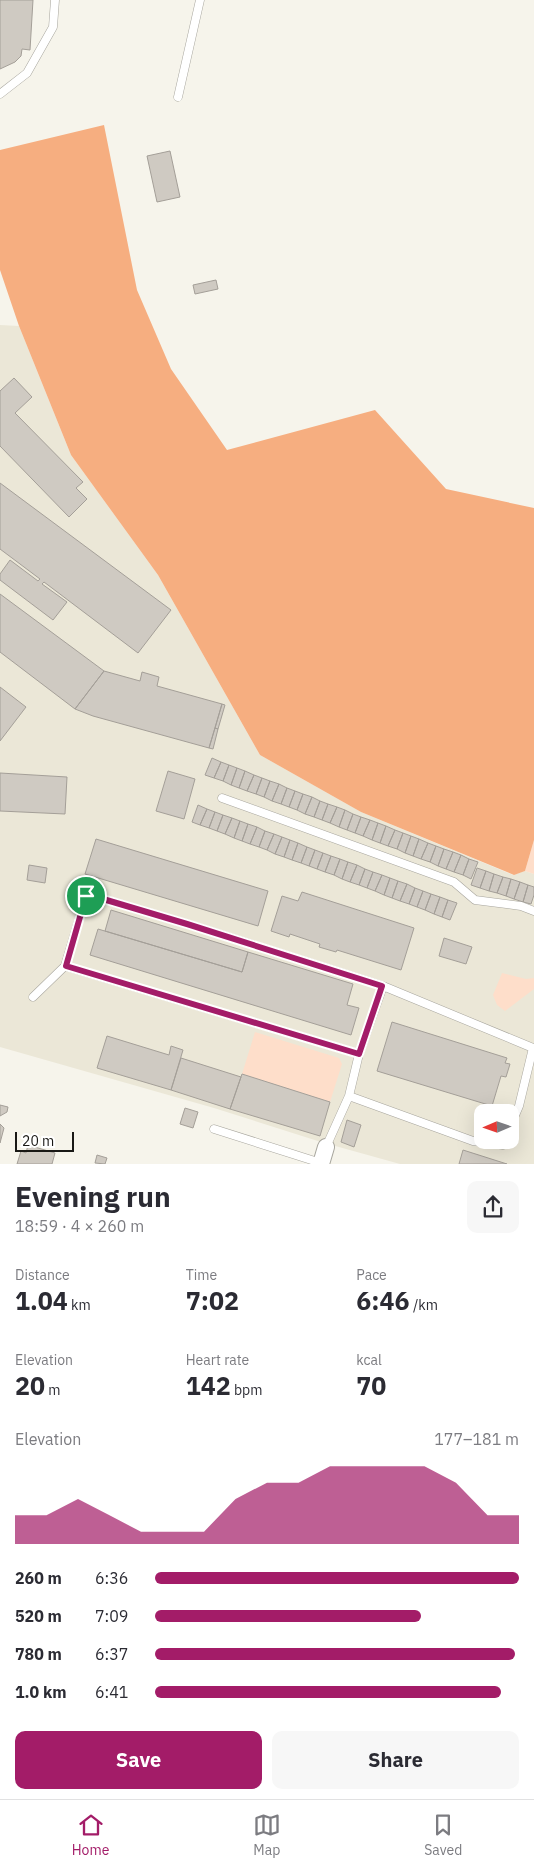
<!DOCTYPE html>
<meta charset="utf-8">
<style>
body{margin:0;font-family:"IBM Plex Sans",sans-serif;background:#f7f7f7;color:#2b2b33;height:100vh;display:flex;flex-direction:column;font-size:19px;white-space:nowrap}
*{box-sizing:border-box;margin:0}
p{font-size:16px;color:#7c7c81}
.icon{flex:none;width:28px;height:28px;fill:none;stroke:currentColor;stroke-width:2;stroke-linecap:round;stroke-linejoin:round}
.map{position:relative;height:1164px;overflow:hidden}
.details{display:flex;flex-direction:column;background:#fff;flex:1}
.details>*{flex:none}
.needle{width:32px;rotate:268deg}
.fabs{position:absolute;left:474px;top:1104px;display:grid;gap:10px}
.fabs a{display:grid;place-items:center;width:45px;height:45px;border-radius:10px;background:#fff;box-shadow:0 5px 20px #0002;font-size:25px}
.scale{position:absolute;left:15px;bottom:12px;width:59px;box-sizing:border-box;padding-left:5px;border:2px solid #191815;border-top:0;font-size:14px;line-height:18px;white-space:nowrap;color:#191815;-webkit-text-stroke:4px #fff;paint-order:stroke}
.pin{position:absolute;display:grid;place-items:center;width:42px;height:42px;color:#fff;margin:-21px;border:2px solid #fff;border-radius:50%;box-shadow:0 1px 5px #0007}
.round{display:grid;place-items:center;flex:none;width:52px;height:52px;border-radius:10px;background:#f7f7f7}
.head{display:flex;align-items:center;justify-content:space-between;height:85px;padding:0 15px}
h1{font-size:28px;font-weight:800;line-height:38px}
.metrics{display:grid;grid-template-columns:repeat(3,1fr);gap:8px;height:85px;padding:5px 15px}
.metrics div{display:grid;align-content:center}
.metrics b{font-size:25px;font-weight:800}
.metrics small{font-size:14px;font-weight:400}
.metrics p{font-size:14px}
.chart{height:140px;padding:10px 15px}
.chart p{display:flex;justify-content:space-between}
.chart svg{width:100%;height:90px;margin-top:5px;fill:#a31c68;opacity:.7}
.cta{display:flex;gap:10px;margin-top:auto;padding:10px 15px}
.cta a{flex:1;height:58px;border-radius:10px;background:#a31c68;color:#fff;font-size:20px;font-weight:800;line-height:58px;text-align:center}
.cta a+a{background:#f7f7f7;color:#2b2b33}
ul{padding:0 15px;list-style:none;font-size:16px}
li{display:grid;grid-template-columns:80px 60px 1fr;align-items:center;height:38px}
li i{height:12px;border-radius:6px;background:#a31c68}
.dock{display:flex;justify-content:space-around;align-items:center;height:70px;border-top:1px solid #e1e1e2;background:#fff;font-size:14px;color:#7c7c81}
.dock a{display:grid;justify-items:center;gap:2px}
.dock .selected{color:#a31c68}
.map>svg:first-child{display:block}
.built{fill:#ebe7d7;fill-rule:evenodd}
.green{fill:#fedeca}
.forest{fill:#f6ae80}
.building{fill:#cfcac2;stroke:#a49f98}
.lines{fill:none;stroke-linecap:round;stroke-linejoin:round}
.service-casing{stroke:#a7a59d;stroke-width:9}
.minor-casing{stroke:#a7a59d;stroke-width:18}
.service{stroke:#fff;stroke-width:8}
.minor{stroke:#fff;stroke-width:16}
.route-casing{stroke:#fff;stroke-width:10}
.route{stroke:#a31c68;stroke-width:6}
</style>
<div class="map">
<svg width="534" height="1164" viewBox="0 0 534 1164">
<rect width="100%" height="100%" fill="#f6f4eb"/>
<!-- built -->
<path class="built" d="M 0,325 L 19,326 L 71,455 L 158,575 L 260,755 L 361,812 L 513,875 L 525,871 L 534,874 L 534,1164 L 400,1164 L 321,1142 L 214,1108 L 0,1047 ZM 482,1112 L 510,1112 L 510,1140 L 482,1140 Z"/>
<!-- green -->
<path class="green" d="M 534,840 L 534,874 L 525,871 Z
M 502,973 L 526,979 L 534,978 L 534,989 L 505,1011 L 497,1005 L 493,995 Z
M 255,1032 L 339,1058 L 342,1064 L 330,1102 L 242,1074 Z"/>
<!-- forest -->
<path class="forest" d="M 104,125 L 137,290 L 171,369 L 227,450 L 375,410 L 446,489 L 534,508 L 534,840 L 525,871 L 514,875 L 361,812 L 260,755 L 158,575 L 71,455 L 19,326 L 0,270 L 0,150 Z"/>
<!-- building -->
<path class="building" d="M 0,0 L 33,0 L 30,50 L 22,49 L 21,56 L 15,62 L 0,69 Z
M 170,151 L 180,197 L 157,202 L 147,156 Z
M 216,280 L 218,289 L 195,294 L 193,285 Z
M 14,378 L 32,397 L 15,413 L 83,482 L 76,488 L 87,499 L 69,517 L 0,446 L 0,391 Z
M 0,483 L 171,610 L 138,653 L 44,582 L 42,584 L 67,602 L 53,620 L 0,580 L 0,574 L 10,560 L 38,581 L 40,579 L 0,549 Z
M 0,594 L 104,671 L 75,709 L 0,652 Z
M 104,671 L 140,681 L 142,672 L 159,677 L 157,686 L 222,704 L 209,748 L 93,716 L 75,709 Z
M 0,687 L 26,707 L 0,741 Z
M 222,704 L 225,705 L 218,729 L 215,728 Z
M 215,728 L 218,729 L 213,749 L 209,748 Z
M 212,758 L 221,762 L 214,778 L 205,775 Z
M 221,762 L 229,765 L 223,781 L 214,778 Z
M 229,765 L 237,768 L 231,785 L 223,781 Z
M 237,768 L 245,771 L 239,788 L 231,785 Z
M 168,771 L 195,779 L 184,819 L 156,811 Z
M 245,771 L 254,775 L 247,791 L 239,788 Z
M 0,773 L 67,777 L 65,814 L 0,811 Z
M 254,775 L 262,778 L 256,794 L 247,791 Z
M 262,778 L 270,781 L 264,797 L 256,794 Z
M 270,781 L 279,784 L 272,801 L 264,797 Z
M 279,784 L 287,788 L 281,804 L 272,801 Z
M 287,788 L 295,791 L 289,807 L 281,804 Z
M 295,791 L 303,794 L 297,810 L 289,807 Z
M 303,794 L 312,797 L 305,814 L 297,810 Z
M 312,797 L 320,801 L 314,817 L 305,814 Z
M 320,801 L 328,804 L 322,820 L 314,817 Z
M 328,804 L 337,807 L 330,823 L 322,820 Z
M 198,805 L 207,809 L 200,825 L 192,822 Z
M 337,807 L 345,810 L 339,827 L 330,823 Z
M 207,809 L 215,812 L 209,828 L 200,825 Z
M 345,810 L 353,814 L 347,830 L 339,827 Z
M 215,812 L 223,815 L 217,831 L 209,828 Z
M 353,814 L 361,817 L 355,833 L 347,830 Z
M 223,815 L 232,818 L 225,834 L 217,831 Z
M 361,817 L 370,820 L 363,836 L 355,833 Z
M 232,818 L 240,821 L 234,838 L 225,834 Z
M 370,820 L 378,823 L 372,840 L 363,836 Z
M 240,821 L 248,824 L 242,841 L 234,838 Z
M 378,823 L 386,826 L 380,843 L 372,840 Z
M 248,824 L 257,827 L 250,844 L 242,841 Z
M 386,826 L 395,830 L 388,846 L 380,843 Z
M 257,827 L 265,831 L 259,847 L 250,844 Z
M 395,830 L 403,833 L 397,849 L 388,846 Z
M 265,831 L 274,834 L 267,850 L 259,847 Z
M 403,833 L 411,836 L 405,853 L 397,849 Z
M 274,834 L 282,837 L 275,854 L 267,850 Z
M 411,836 L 419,839 L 413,856 L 405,853 Z
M 282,837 L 290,840 L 284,857 L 275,854 Z
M 96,839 L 268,891 L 258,926 L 85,874 Z
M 419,839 L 428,843 L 421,859 L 413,856 Z
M 290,840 L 298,843 L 292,860 L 284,857 Z
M 298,843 L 307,847 L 301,863 L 292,860 Z
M 428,843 L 436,846 L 430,862 L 421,859 Z
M 436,846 L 444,849 L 438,866 L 430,862 Z
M 307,847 L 315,850 L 309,866 L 301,863 Z
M 444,849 L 453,852 L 446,869 L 438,866 Z
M 315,850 L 323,853 L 317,869 L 309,866 Z
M 453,852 L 461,855 L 454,872 L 446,869 Z
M 323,853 L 331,856 L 325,872 L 317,869 Z
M 461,855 L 469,859 L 463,875 L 454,872 Z
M 331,856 L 340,859 L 334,875 L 325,872 Z
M 340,859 L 348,862 L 342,879 L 334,875 Z
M 469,859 L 478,862 L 471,879 L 463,875 Z
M 348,862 L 357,865 L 350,882 L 342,879 Z
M 29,865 L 47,868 L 45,883 L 27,880 Z
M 357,865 L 365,869 L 359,885 L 350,882 Z
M 477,868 L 486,871 L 480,888 L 471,885 Z
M 365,869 L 373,872 L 367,888 L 359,885 Z
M 486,871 L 494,874 L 489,891 L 480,888 Z
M 373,872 L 382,875 L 375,891 L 367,888 Z
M 494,874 L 503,877 L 497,893 L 489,891 Z
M 382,875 L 390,878 L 384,895 L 375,891 Z
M 503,877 L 511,879 L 506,896 L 497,893 Z
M 390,878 L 398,881 L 392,898 L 384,895 Z
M 511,879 L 520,882 L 514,899 L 506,896 Z
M 398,881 L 407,884 L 400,901 L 392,898 Z
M 520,882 L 528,885 L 523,902 L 514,899 Z
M 407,884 L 415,888 L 409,904 L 400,901 Z
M 528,885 L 534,887 L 534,895 L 531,904 L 523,902 Z
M 415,888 L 423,891 L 417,907 L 409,904 Z
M 423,891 L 431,894 L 425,910 L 417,907 Z
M 302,892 L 414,928 L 401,970 L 337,950 L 336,952 L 319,947 L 320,944 L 290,934 L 289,937 L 271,931 L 282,896 L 298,901 Z
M 431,894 L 440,897 L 434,914 L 425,910 Z
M 440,897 L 448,900 L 442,917 L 434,914 Z
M 448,900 L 457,903 L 450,920 L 442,917 Z
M 111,910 L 248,952 L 242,972 L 105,931 Z
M 98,929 L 242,972 L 248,952 L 353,984 L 347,1005 L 359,1008 L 351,1035 L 90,955 Z
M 444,938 L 472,947 L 466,964 L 439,956 Z
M 392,1022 L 507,1058 L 505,1063 L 510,1064 L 506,1077 L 501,1076 L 492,1106 L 377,1071 Z
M 107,1036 L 169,1055 L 171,1046 L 183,1050 L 171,1090 L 97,1068 Z
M 181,1058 L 241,1077 L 230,1109 L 171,1090 Z
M 242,1074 L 330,1102 L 320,1136 L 230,1109 Z
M 0,1105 L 8,1107 L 7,1112 L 0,1116 Z
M 185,1108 L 198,1112 L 193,1128 L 180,1124 Z
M 347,1120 L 361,1125 L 354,1147 L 341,1142 Z
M 0,1124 L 4,1128 L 0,1143 Z
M 28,1145 L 55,1153 L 52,1164 L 17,1164 L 21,1151 L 26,1153 Z
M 463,1150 L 507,1164 L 459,1164 Z
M 97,1155 L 107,1158 L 105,1164 L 95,1163 Z"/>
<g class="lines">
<defs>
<path id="service" d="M 0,94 L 27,73 L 53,27 L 55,0
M 178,97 L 200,0
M 222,798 L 454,882 L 475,900 L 521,906 L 534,911
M 33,997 L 65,966
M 359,1054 L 65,966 L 86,896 L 103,899 L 187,924 L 383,986 L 533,1048 L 519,1106 L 510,1127
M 349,1096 L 473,1141 L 503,1145 L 505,1140
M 214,1129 L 321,1163
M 326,1147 L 349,1096 L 359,1054 L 383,986"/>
<path id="minor" d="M 321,1164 L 326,1147"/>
</defs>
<!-- service casing -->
<use href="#service" class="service-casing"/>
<!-- minor casing -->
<use href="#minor" class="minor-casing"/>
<!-- service -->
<use href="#service" class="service"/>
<!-- minor -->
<use href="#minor" class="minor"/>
</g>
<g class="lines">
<defs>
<path id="route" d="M 86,896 L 103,899 L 187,924 L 382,986 L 359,1054 L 66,966 Z"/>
</defs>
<!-- route casing -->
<use href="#route" class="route-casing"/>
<!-- route -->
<use href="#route" class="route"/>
</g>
</svg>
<div class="fabs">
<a><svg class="needle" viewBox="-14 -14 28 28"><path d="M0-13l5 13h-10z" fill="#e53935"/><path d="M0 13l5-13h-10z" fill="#7c7c81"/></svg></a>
</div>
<div class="scale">20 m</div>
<div class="pin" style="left:86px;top:896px;background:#1e9e55"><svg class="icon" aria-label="arrive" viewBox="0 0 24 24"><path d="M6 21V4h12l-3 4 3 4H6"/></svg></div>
</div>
<section class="details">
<div class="head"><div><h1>Evening run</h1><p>18:59 · 4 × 260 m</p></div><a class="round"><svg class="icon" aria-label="share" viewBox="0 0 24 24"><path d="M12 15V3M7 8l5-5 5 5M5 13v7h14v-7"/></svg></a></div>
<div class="metrics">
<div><p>Distance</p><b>1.04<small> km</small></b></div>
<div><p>Time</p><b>7:02</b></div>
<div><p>Pace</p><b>6:46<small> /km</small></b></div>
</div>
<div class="metrics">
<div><p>Elevation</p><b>20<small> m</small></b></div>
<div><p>Heart rate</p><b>142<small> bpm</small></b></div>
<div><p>kcal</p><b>70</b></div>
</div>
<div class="chart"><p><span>Elevation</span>177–181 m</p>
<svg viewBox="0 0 160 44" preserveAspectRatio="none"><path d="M0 44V30L10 30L20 22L30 30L40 38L50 38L60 38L70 22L80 14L90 14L100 6L110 6L120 6L130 6L140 14L150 30L160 30V44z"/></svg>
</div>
<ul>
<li><b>260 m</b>6:36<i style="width:100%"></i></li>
<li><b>520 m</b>7:09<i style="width:73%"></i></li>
<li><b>780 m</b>6:37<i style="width:99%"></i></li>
<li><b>1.0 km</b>6:41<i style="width:95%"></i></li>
</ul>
<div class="cta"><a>Save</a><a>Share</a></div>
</section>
<nav class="dock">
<a class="selected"><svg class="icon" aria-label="home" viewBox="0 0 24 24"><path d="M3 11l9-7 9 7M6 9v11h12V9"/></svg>Home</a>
<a><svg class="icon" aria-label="map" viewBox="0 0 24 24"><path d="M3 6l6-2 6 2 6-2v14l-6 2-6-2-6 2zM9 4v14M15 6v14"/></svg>Map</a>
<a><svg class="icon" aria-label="saved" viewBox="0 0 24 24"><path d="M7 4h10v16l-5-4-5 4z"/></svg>Saved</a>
</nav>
